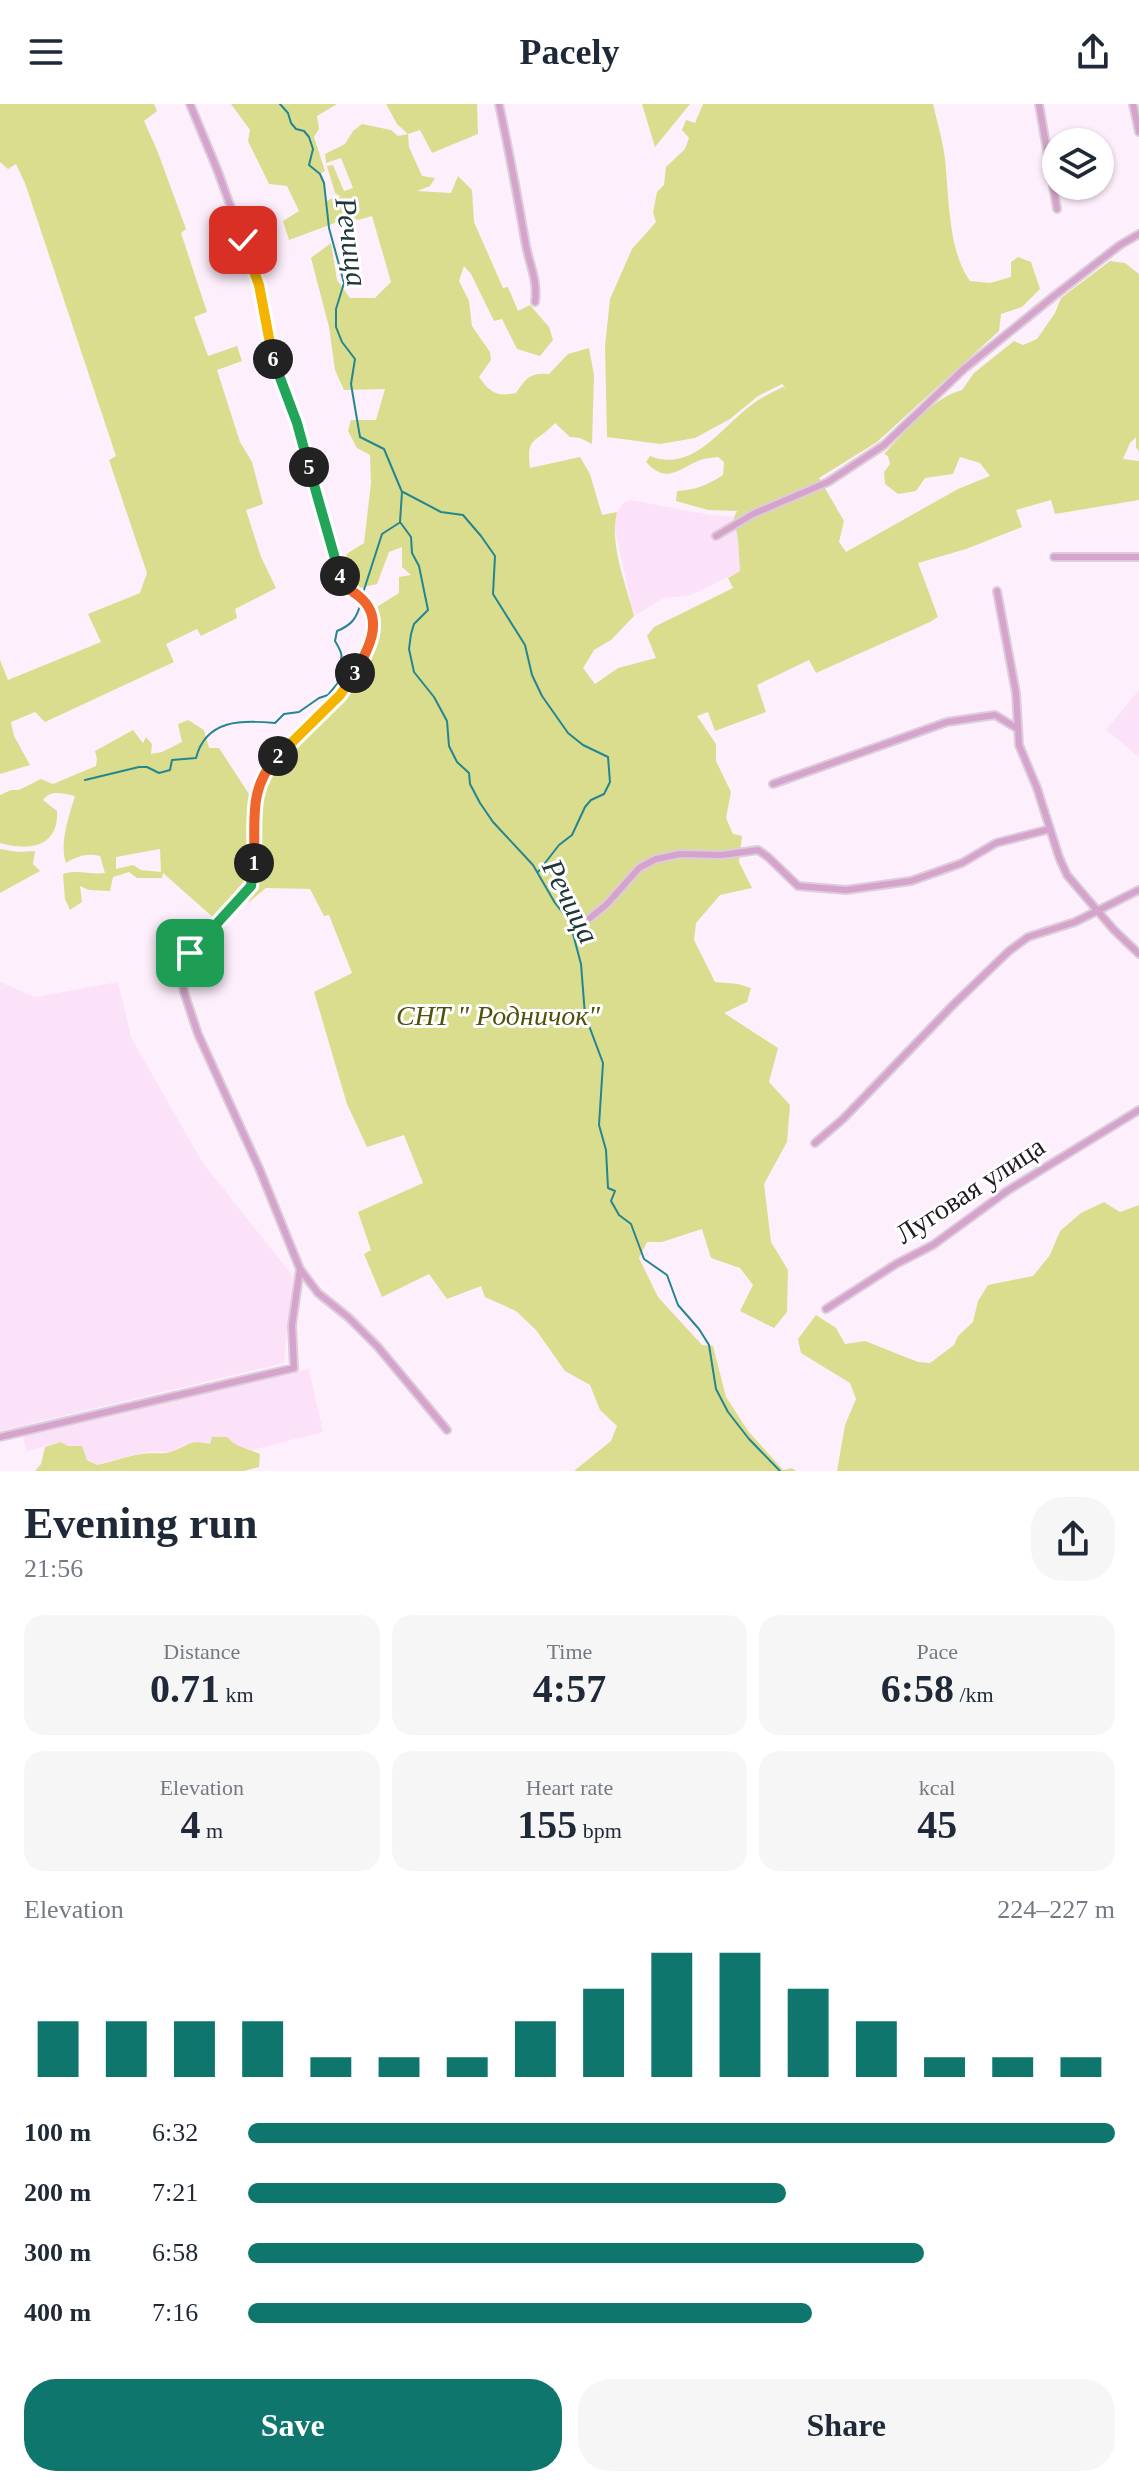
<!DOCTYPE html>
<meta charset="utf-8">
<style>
body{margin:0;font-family:Georgia,serif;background:#f6f6f7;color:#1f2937;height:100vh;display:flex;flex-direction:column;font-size:30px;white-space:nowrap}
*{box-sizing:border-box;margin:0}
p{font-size:26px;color:#747a83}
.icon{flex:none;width:44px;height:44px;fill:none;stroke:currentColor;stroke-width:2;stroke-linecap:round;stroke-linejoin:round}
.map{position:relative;height:1367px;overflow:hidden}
.drawer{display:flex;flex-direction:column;background:#fff;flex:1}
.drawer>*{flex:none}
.controls{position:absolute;left:1042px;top:24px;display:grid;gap:16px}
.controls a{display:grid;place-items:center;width:72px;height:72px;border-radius:50%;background:#fff;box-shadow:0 2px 6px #0004;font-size:40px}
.pin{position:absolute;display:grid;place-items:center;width:68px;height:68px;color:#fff;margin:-34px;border-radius:16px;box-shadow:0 4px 12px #0006}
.km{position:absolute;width:40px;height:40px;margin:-20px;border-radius:50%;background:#222;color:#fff;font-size:22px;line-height:40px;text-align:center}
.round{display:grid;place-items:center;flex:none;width:84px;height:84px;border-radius:32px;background:#f6f6f7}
.headline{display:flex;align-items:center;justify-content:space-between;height:136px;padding:0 24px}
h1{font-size:44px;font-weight:600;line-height:60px}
.metrics{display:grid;grid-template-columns:repeat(3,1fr);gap:12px;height:136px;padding:8px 24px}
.metrics div{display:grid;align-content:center;border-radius:20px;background:#f6f6f7;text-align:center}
.metrics b{font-size:40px;font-weight:600}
.metrics small{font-size:22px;font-weight:400}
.metrics p{font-size:22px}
.chart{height:224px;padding:16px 24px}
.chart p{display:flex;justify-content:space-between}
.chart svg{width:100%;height:144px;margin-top:8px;stroke:#0f766e;stroke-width:6}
.cta{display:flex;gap:16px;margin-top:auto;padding:16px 24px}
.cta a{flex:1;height:92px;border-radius:32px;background:#0f766e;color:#fff;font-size:32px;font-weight:600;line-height:92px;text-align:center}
.cta a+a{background:#f6f6f7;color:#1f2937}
ul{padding:0 24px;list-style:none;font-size:26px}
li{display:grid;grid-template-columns:128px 96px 1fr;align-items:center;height:60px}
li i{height:20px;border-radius:10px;background:#0f766e}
header{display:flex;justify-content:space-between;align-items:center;height:104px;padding:0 24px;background:#fff;font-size:36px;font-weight:600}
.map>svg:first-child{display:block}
.built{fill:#fbe2f9}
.green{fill:#dadd8e;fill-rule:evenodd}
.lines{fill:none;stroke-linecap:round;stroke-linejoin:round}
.stream{stroke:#238690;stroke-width:2}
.minor-casing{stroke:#dbcdd9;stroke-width:10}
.minor{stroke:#d5a3cb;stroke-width:6}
.split-1-casing{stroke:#fff;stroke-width:16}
.split-2-casing{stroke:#fff;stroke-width:16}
.split-3-casing{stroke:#fff;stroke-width:16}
.split-4-casing{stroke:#fff;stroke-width:16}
.split-5-casing{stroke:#fff;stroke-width:16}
.split-6-casing{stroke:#fff;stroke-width:16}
.split-7-casing{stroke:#fff;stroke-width:16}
.split-1{stroke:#22a559;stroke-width:10}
.split-2{stroke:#f0652b;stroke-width:10}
.split-3{stroke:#f5b400;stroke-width:10}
.split-4{stroke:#f0652b;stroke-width:10}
.split-5{stroke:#22a559;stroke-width:10}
.split-6{stroke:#22a559;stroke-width:10}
.split-7{stroke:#f5b400;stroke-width:10}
.labels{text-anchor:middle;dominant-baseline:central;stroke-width:6;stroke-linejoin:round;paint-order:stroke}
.park-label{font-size:28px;font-style:italic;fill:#50510c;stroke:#fff}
.street-label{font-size:28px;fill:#231a22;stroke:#fff}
.water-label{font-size:30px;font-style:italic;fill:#203739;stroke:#fff}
</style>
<header><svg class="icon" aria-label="menu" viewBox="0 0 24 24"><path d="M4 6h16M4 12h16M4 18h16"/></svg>Pacely<svg class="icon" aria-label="share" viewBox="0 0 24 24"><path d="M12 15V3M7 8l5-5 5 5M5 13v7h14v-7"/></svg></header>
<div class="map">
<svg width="1139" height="1367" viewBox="0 0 1139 1367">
<rect width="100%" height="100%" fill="#feeffc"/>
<!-- built -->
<path class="built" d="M 631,396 L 710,411 L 734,413 L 738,436 L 740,467 L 691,491 L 664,494 L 634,512 L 614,421 L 618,406 L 624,398 Z
M 1139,586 L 1139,653 L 1106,626 Z
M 0,878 L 35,893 L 118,878 L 131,933 L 202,1058 L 293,1172 L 284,1259 L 0,1327 Z
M 309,1265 L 323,1328 L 252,1346 L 235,1342 L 184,1340 L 171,1349 L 157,1347 L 137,1350 L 97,1361 L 61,1338 L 26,1347 L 23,1331 Z"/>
<!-- green -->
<path class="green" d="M 0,0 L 154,0 L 157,7 L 144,17 L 157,46 L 186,125 L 181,129 L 207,208 L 194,213 L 208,252 L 237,242 L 242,257 L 217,266 L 240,338 L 252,358 L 263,400 L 246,406 L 261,453 L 276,484 L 235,505 L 237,514 L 201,532 L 197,525 L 166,540 L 174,558 L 45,618 L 35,608 L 11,618 L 14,632 L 30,661 L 0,670 L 0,556 L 8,576 L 101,538 L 88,510 L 140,489 L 147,469 L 109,356 L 116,352 L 25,79 L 16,60 L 8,65 L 0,58 Z
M 231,0 L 337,0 L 317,12 L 319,25 L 314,33 L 325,67 L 320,70 L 324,79 L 325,98 L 334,93 L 341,93 L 335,89 L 327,62 L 333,61 L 344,87 L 353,84 L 341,54 L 326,59 L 325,50 L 345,40 L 353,27 L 362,20 L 391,26 L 398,32 L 408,30 L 397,20 L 386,0 L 477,0 L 478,30 L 432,49 L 420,26 L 408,30 L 409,43 L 422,72 L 435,74 L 430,82 L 417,87 L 451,89 L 458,72 L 472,86 L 474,118 L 503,184 L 508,183 L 518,207 L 530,201 L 549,223 L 553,236 L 540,252 L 517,245 L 502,215 L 494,217 L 471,170 L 464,162 L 459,177 L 469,197 L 472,222 L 490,248 L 491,256 L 479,273 C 490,289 498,293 516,289 C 526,274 530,268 549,270 L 568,250 L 589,244 L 594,271 L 592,340 L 580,334 L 570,333 L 555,319 C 536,340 526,331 530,364 L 580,353 L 590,370 L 602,411 L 617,408 C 609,441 626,480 634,512 L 611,536 L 594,546 L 583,564 L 595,580 L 618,564 L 656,554 L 647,532 L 654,523 L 733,484 L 728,474 L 740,467 L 738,436 L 734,413 L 737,407 L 708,406 L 676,397 L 677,387 C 695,386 708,381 723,371 L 724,358 L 718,353 C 711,354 704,354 698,357 C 677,366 666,380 646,358 L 650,352 C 692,369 720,325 750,302 C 760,294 771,289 783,283 L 786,285 L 782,280 L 758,292 L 730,315 L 695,334 L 660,340 L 607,333 L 605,242 L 610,195 L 632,145 L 656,118 L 653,109 L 657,88 L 664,81 L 666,63 L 685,45 L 689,34 L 682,26 L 686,16 L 695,19 L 703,0 L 933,0 C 937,18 943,37 945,55 C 949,91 948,147 970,177 L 990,179 L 1011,173 L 1011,158 L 1018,153 L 1031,158 L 1040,185 L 1022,203 L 1001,210 L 999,227 L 877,338 L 819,374 L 844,417 L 839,438 L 846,448 L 958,385 L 990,372 L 980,359 L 960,353 L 953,370 L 925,374 L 916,387 L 898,390 L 885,380 L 884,368 L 890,360 L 888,352 L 884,350 C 904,329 933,293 962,286 L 974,269 L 1014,237 L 1023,241 L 1037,235 L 1055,209 L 1061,194 L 1110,157 L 1125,159 L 1139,170 L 1139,348 L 1136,343 L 1136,333 L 1130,339 L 1123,355 L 1139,357 L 1139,396 L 1055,410 L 1051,396 L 1016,406 L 1022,423 L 966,445 L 918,459 L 938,513 L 930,518 L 816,569 L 809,556 L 757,581 L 766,608 L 715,627 L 708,608 L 697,612 L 716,640 L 716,657 L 731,688 L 726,714 L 733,730 L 742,732 L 739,758 L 752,784 L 720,791 L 696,819 L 694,836 L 715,878 L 738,880 L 751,884 L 747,898 L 724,909 L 778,944 L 769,978 L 790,1001 L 787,1038 L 764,1080 L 771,1138 L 788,1166 L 787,1208 L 774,1224 L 740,1207 L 753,1181 L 740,1164 L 711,1154 L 702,1125 L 662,1138 L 647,1138 L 639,1154 L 658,1193 L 702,1241 L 713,1242 L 726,1293 L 748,1327 L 783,1366 L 792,1364 L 796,1367 L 574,1367 L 611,1337 L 617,1322 L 600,1306 L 590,1281 L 565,1267 L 536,1226 L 516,1207 L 485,1193 L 481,1182 L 447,1195 L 429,1170 L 382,1193 L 364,1150 L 371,1146 L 358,1108 L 423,1079 L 404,1031 L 367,1043 L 347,1000 L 314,888 L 352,869 L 329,811 L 324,812 L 310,785 L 266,784 L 249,798 L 236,792 L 215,815 L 163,769 L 162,774 L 137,774 L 129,768 L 113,773 L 110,787 L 89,786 L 80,782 L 82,798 L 70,806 L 65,795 L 63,770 C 76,765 91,771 105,769 L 100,752 C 86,749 78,752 66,759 C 59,739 69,712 75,692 C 62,690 52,685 43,696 L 57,707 C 59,744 28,747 0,739 L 0,691 L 11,686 L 19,686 L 41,675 L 53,680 L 96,662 L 97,655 L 95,647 L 133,626 L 143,639 L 146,633 L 152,640 L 151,650 L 162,648 L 182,638 L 178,620 L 188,616 L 204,626 L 209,644 L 219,644 L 249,690 L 264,657 L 307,614 L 336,588 L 367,534 L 364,511 L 399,489 L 399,473 L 411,471 L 402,463 L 402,443 L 389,448 L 377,480 L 356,485 L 341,460 L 348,449 L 364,439 L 371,379 L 370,351 L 357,344 L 348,327 L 351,316 L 376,316 L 385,285 L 344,286 L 335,266 L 329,223 L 311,154 L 331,139 L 337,176 L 350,194 L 375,194 L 391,178 L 372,112 L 358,116 L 347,111 L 340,117 L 289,136 L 283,117 L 299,107 L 287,82 L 269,80 L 248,37 L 250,26 ZM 160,745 L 161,768 L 141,766 L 133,761 L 116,765 L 116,753 Z
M 642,0 L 690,0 L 655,43 Z
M 0,745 L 18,748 L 35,747 L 33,760 L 40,767 L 0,789 Z
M 1104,1098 L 1120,1108 L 1139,1101 L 1139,1367 L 837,1367 L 845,1321 L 856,1295 L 850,1279 L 801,1249 L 798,1235 L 816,1211 L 836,1224 L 845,1240 L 865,1237 L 918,1258 L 930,1259 L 954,1241 L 958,1232 L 973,1218 L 978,1197 L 988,1181 L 1033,1172 L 1050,1151 L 1060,1127 L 1081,1109 Z
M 212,1333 L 227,1333 C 237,1344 247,1344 260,1350 L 259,1363 L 244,1367 L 35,1367 L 41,1360 L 45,1343 L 61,1338 L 68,1342 L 82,1342 L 87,1356 L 97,1361 C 112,1358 127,1352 141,1350 C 151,1348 165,1351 173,1347 C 190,1341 188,1335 210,1340 Z"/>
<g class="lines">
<!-- stream -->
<path class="stream" d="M 280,0 L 288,9 L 291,19 L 296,25 L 304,27 L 309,33 L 313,45 L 309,61 L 320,70 L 324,79 L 329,124 L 344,179 L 336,205 L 336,223 L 342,238 L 355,255 L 351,280 L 360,333 L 384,345 L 402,388 L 400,418 L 411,433 L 412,449 L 419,462 L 428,506 L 414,520 L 411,530 L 409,545 L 414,568 L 434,593 L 447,617 L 449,642 L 457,658 L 469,669 L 470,680 L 480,699 L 493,718 L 533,761 L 555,799 L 567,814 L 573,830 L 581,860 L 585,911 L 603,959 L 599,1021 L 606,1046 L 608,1084 L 615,1087 L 611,1097 L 619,1111 L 631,1120 L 644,1155 L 667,1171 L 678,1201 L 699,1225 L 709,1241 L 716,1285 L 728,1308 L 749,1335 L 780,1367
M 403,388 L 441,408 L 463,411 L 481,432 L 495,452 L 493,490 L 525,541 L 532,571 L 542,592 L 568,629 L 583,641 L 608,653 L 610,678 L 604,690 L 591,696 L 585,703 L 572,731 L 559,741 L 538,768
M 362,492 L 382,430 L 399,419
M 85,676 L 139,663 L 147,663 L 159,669 L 170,666 L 172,656 L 196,654 C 206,615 242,616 275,619 L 284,610 L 299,608 L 319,594 L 328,591 L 338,579 L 336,567 C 344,553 343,550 335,537 L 337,527 C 352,521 357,514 361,498"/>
<defs>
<path id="minor" d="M 499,0 C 509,47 518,95 526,142 C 530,162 538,177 535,198
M 1039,0 L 1057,105
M 1133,0 L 1139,28
M 716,432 L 753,410 L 828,378 L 884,341 L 965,264 L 1054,192 L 1120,141 L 1139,130
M 1054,453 L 1139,453
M 997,487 L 1016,589 L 1019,641 L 1037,684 L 1059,753 L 1067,771 L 1114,826 L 1139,850
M 773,680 L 947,618 L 995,611 L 1018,625
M 590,814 L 607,800 L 639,764 L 656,755 L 680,750 L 722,751 L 758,746 L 768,753 L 798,782 L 846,786 L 911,777 L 962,759 L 996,739 L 1050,725
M 815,1039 L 843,1015 L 954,900 L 1009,847 L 1028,833 L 1075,818 L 1139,786
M 300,1165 L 318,1189 L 348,1213 L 378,1243 L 447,1326
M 826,1205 L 896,1160 L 933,1141 L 1007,1087 L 1139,1006
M 0,1333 L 294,1264 L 292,1221 L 300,1165 L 259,1064 L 198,930 L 184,888 L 181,865 L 190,849 L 251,782 L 255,722 L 254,694 L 270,659 L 340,591 L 370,542 L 374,525 L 371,510 L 363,496 L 351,488 L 342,478 L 297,319 L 274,257 L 259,181 L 217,65 L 190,0"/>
</defs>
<!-- minor casing -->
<use href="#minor" class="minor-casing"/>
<!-- minor -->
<use href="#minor" class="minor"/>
</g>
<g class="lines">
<defs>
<path id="split-1" d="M 190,849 L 251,782 L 254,759"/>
<path id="split-2" d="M 254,759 C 256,717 247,685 278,652"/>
<path id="split-3" d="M 278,652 L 340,591 L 355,569"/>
<path id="split-4" d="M 340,472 C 344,485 354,487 362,495 C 385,517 367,548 355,569"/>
<path id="split-5" d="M 309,363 L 340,472"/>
<path id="split-6" d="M 273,255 L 297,319 L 309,363"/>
<path id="split-7" d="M 243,136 L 259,181 L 273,255"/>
</defs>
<!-- split-1 casing -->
<use href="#split-1" class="split-1-casing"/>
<!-- split-2 casing -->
<use href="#split-2" class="split-2-casing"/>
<!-- split-3 casing -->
<use href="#split-3" class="split-3-casing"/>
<!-- split-4 casing -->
<use href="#split-4" class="split-4-casing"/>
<!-- split-5 casing -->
<use href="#split-5" class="split-5-casing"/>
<!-- split-6 casing -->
<use href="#split-6" class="split-6-casing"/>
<!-- split-7 casing -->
<use href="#split-7" class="split-7-casing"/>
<!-- split-1 -->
<use href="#split-1" class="split-1"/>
<!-- split-2 -->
<use href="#split-2" class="split-2"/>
<!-- split-3 -->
<use href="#split-3" class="split-3"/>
<!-- split-4 -->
<use href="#split-4" class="split-4"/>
<!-- split-5 -->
<use href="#split-5" class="split-5"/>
<!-- split-6 -->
<use href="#split-6" class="split-6"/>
<!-- split-7 -->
<use href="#split-7" class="split-7"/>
</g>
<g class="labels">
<!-- park labels -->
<g class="park-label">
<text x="498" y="911">СНТ " Родничок"</text>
</g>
<!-- street labels -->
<g class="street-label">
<text transform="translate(970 1086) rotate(-33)">Луговая улица</text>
</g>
<!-- water labels -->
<g class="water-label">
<text transform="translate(352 138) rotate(82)">Речица</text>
<text transform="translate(571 797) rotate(63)">Речица</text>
</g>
</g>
</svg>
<div class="controls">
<a><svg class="icon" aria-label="layers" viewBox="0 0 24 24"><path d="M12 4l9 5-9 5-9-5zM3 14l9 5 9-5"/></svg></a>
</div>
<div class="pin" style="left:190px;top:849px;background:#1e9e55"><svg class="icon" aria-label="arrive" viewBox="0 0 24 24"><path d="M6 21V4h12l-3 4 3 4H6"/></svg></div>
<div class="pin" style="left:243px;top:136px;background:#d93025"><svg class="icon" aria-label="check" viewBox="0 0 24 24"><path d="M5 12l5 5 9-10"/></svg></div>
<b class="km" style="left:254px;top:759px">1</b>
<b class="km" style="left:278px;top:652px">2</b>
<b class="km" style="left:355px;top:569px">3</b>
<b class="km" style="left:340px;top:472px">4</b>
<b class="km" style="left:309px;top:363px">5</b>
<b class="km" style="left:273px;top:255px">6</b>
</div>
<section class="drawer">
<div class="headline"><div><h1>Evening run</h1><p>21:56</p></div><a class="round"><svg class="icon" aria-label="share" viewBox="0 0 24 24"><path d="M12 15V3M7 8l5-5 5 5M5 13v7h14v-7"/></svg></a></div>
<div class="metrics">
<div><p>Distance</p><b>0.71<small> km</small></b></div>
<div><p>Time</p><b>4:57</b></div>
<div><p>Pace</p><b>6:58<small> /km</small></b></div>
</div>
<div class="metrics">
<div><p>Elevation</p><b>4<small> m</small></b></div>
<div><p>Heart rate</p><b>155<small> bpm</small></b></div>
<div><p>kcal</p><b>45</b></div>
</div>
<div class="chart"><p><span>Elevation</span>224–227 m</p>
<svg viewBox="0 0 160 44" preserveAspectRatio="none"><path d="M5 44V27M15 44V27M25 44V27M35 44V27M45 44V38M55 44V38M65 44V38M75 44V27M85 44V17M95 44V6M105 44V6M115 44V17M125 44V27M135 44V38M145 44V38M155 44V38"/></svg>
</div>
<ul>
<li><b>100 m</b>6:32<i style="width:100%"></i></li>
<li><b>200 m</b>7:21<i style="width:62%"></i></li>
<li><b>300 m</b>6:58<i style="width:78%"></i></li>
<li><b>400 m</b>7:16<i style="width:65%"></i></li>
</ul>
<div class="cta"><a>Save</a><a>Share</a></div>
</section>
